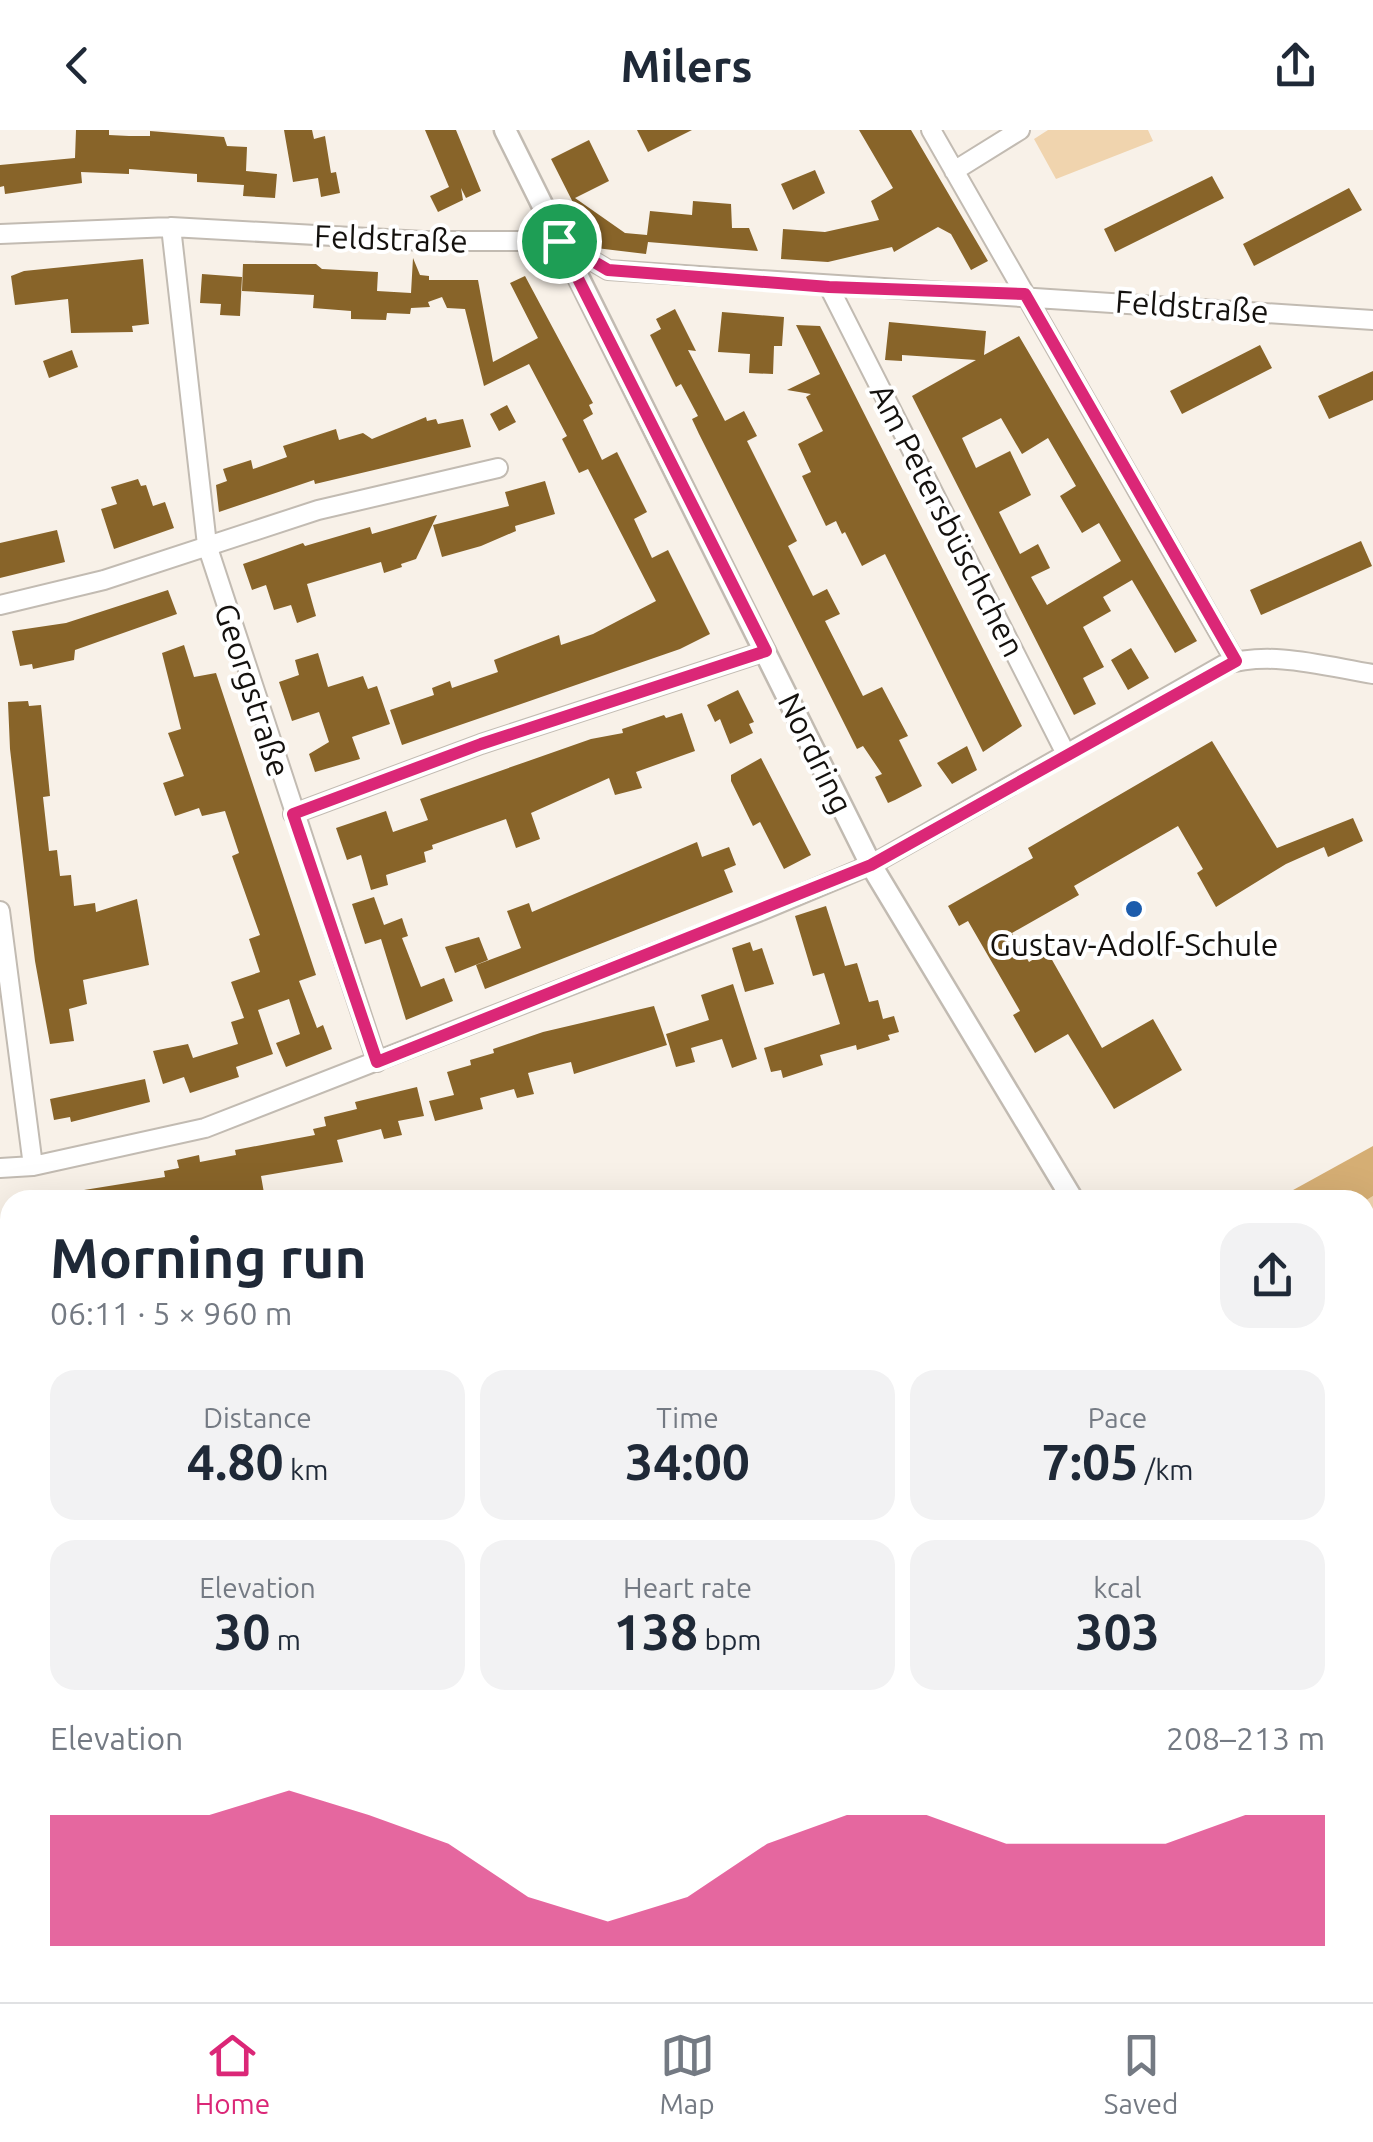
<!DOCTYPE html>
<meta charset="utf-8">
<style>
body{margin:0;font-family:Ubuntu,sans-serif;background:#f2f2f3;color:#1f2937;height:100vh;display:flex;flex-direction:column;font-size:38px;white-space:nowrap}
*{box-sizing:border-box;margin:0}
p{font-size:32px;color:#747a83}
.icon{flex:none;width:55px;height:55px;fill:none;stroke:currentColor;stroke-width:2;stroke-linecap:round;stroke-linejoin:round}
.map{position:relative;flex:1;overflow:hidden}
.side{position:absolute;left:0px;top:1060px;width:1375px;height:812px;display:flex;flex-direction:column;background:#fff;border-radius:30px 30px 0 0;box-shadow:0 10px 40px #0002}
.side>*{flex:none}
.pin{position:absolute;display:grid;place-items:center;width:85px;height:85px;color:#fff;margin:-42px;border:5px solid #fff;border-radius:50%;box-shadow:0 2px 10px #0007}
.round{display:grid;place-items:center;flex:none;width:105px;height:105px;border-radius:30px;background:#f2f2f3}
.summary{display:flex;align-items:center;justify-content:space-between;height:170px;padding:0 50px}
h1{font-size:55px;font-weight:600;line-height:75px}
.metrics{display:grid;grid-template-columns:repeat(3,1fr);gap:15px;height:170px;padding:10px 50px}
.metrics div{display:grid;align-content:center;border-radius:25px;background:#f2f2f3;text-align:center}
.metrics b{font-size:50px;font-weight:600}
.metrics small{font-size:28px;font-weight:400}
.metrics p{font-size:28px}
.chart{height:280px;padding:20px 50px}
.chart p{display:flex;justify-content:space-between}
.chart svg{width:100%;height:180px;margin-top:10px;fill:#db2777;opacity:.7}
header{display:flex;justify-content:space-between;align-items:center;height:130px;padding:0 50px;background:#fff;font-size:45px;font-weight:600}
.tab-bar{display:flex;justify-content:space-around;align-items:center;height:140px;border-top:2px solid #e0e1e3;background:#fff;font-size:28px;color:#747a83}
.tab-bar a{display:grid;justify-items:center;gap:5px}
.tab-bar .on{color:#db2777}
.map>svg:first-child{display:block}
.green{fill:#f0d4ae}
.water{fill:#d5ae74}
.building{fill:#886429;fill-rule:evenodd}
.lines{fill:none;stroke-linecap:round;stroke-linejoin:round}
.minor-casing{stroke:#c2bbb2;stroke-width:22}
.tertiary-casing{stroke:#c2bbb2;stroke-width:25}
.minor{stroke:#fff;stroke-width:18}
.tertiary{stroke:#fff;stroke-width:20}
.route-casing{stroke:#fff;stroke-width:20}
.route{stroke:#db2777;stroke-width:12}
.poi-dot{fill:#1c5cac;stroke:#fff;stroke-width:4}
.labels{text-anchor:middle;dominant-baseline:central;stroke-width:8;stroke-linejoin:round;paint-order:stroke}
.street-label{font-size:32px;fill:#14110e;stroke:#fff}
.poi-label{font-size:32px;fill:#14110e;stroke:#fff}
</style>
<header><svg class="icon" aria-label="back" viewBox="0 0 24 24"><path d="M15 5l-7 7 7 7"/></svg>Milers<svg class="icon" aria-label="share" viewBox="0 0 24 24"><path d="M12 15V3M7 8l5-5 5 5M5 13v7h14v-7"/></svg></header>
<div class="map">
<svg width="1373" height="1872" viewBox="0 0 1373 1872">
<rect width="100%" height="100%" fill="#f8f1e8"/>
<!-- green -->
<path class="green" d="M 1048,0 L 1148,0 L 1153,11 L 1056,49 L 1034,9 Z
M 1373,1066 L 1373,1529 L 1365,1516 L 1365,1071 Z"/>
<!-- water -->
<path class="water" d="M 1373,1016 L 1373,1066 L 1365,1071 L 1275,1070 Z"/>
<!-- building -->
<path class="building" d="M 76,0 L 109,0 L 109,5 L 129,6 L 150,6 L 150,1 L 224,7 L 227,16 L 247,17 L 246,41 L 277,44 L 275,68 L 243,66 L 244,55 L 197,52 L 197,44 L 129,39 L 129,44 L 81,42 L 82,53 L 5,64 L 4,56 L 0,57 L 0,35 L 75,28 Z
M 284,0 L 312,0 L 314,9 L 325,6 L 331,43 L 336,42 L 340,63 L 321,67 L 318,48 L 293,52 Z
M 425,0 L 456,0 L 481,61 L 466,68 L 461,58 L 463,70 L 438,82 L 430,66 L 449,57 Z
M 637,0 L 692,0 L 648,22 Z
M 859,0 L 911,0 L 988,131 L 971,140 L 951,104 L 938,97 L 894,122 L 892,117 L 828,132 L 781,129 L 783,99 L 825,102 L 879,90 L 871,71 L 893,58 Z
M 589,10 L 609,51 L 575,68 L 625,103 L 647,105 L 650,81 L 692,85 L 693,71 L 731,74 L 732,98 L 749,98 L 758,121 L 648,112 L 646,124 L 596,118 L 551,29 Z
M 815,40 L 825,63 L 793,80 L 781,54 Z
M 1212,46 L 1224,68 L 1115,122 L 1104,99 Z
M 1349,58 L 1362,80 L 1254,136 L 1243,114 Z
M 413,128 L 420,145 L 429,146 L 429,150 L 478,150 L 493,232 L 538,208 L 510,153 L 525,146 L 593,273 L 589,275 L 593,284 L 583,290 L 602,330 L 617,322 L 647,382 L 634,389 L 652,428 L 668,420 L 710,504 L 680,519 L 402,615 L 390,580 L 434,565 L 432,558 L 450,551 L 452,558 L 498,542 L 494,530 L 559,505 L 561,515 L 593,504 L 656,471 L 588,339 L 579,343 L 562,309 L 567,306 L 529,234 L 484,256 L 465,179 L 447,178 L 442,167 L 428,172 L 430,177 L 411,178 L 410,184 L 387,183 L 386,190 L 351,189 L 351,181 L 313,178 L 314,165 L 242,161 L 243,134 L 316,134 L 322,139 L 378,142 L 377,161 L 411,163 Z
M 143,129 L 149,194 L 132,196 L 133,202 L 71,203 L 68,169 L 15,175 L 11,146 L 24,141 Z
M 202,144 L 242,147 L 240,186 L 220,185 L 221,174 L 200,173 Z
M 675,179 L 696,221 L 688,220 L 725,291 L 744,281 L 757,306 L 747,311 L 797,411 L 788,416 L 813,466 L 827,459 L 840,484 L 825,491 L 863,566 L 882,557 L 908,606 L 899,610 L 922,656 L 895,670 L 888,673 L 875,647 L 882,644 L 863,616 L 857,619 L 699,304 L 692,289 L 698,286 L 681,254 L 676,257 L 650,205 L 661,199 L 656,189 Z
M 722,182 L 784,187 L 782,216 L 774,216 L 773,244 L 749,243 L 750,224 L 718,222 Z
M 889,192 L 986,201 L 984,225 L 1019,206 L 1197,511 L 1175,523 L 1132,450 L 1103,467 L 1111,481 L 1083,497 L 1104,537 L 1083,548 L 1096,574 L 1074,585 L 912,266 L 976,230 L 902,225 L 902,231 L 885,230 ZM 1001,288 L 1022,324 L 1048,308 L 1076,356 L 1060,366 L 1082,403 L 1099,393 L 1121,431 L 1047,475 L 1031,447 L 1050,438 L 1038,414 L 1020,424 L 999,382 L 1031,365 L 1010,321 L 976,338 L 962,308 Z
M 796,195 L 820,196 L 1022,596 L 983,622 L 885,424 L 862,436 L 845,402 L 842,404 L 836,391 L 826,396 L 802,346 L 811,342 L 798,314 L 823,301 L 806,267 L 811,264 L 787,260 L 820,244 Z
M 1260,215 L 1272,238 L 1182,284 L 1170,261 Z
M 72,220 L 78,237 L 49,248 L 43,231 Z
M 1373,241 L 1373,270 L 1329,289 L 1318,266 Z
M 507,275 L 516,292 L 499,301 L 490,284 Z
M 426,287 L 427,291 L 436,289 L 438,294 L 463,289 L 471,317 L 315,354 L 314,350 L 219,382 L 216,355 L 227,351 L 223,339 L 251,330 L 253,339 L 287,327 L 283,316 L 336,299 L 339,310 L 363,303 L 372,309 Z
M 138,349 L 141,356 L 146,355 L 153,376 L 165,372 L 174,398 L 114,419 L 101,379 L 117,374 L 111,357 Z
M 545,351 L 555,384 L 515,396 L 516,401 L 481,416 L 442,427 L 433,395 L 509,376 L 505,362 Z
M 437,385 L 416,429 L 401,434 L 402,437 L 384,443 L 381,432 L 307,454 L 316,486 L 297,493 L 291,475 L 274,480 L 266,455 L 252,460 L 243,434 L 303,413 L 305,416 L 370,397 L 372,404 Z
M 57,400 L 65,432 L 0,448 L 0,413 Z
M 1361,411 L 1372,436 L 1261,485 L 1250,460 Z
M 168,460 L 177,484 L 75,520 L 74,530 L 33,539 L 32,534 L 20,536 L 12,501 L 66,493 Z
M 184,515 L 194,547 L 216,543 L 316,845 L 299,851 L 317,898 L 323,895 L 332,919 L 286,937 L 276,913 L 300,904 L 289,869 L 258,880 L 273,924 L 236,937 L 239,947 L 190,963 L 184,947 L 163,954 L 153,921 L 188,914 L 193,928 L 238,914 L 231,892 L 244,888 L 231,852 L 260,842 L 249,809 L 260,805 L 232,726 L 239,723 L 225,681 L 202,686 L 199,678 L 175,686 L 163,653 L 184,646 L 168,603 L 181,599 L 162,523 Z
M 1131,518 L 1149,548 L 1128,560 L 1111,530 Z
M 318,523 L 328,557 L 363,546 L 368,559 L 377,556 L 390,594 L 352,607 L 360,629 L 315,642 L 309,624 L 329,612 L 319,582 L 292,591 L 279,552 L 299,545 L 295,530 Z
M 738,560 L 754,592 L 749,594 L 753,603 L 730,614 L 720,589 L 715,592 L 707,575 Z
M 28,571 L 29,576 L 41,575 L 50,666 L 43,667 L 49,721 L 57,720 L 60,746 L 71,745 L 74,776 L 95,773 L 96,782 L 137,769 L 149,835 L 83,850 L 87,874 L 69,879 L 74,911 L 50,914 L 35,831 L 10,619 L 8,572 Z
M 682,583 L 695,621 L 636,642 L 642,658 L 615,665 L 609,648 L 531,683 L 540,709 L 516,718 L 506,689 L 432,715 L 433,719 L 424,722 L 426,732 L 386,745 L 388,755 L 371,760 L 361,725 L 347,730 L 336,698 L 386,681 L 393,702 L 428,690 L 420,669 L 591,609 L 623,603 L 622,599 L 664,585 L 666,588 Z
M 1212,611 L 1277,718 L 1353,688 L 1363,711 L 1328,727 L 1324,717 L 1286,734 L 1216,777 L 1197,743 L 1203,739 L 1178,696 L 1074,756 L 1079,765 L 1012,803 L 1029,832 L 1047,821 L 1102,918 L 1153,889 L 1182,940 L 1114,979 L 1068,904 L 1035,923 L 1013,885 L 1020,881 L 968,791 L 959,796 L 948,776 L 1033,728 L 1028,718 Z
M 967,616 L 977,640 L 952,654 L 937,633 Z
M 761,628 L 811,725 L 784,739 L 760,692 L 753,696 L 731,651 L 731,645 Z
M 697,712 L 702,727 L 729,717 L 736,735 L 724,740 L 733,762 L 485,859 L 476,835 L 521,818 L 507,781 L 529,773 L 532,782 Z
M 374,767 L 384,795 L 402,788 L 408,806 L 402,808 L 421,857 L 444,848 L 453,871 L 406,890 L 381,809 L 365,814 L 352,774 Z
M 826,776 L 845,836 L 857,833 L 869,872 L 878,870 L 883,889 L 894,886 L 899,902 L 888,905 L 890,910 L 857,920 L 856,915 L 820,925 L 823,935 L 783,948 L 781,940 L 771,942 L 764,918 L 840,894 L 824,843 L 813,846 L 795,786 Z
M 479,807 L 488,830 L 455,843 L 445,817 Z
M 750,812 L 753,821 L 762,818 L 774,854 L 745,862 L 732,818 Z
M 733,854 L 757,929 L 732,938 L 722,909 L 691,918 L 695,932 L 676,937 L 666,904 L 709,890 L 701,865 Z
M 654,876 L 667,915 L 574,944 L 571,932 L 528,943 L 534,964 L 517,968 L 514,959 L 480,968 L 483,979 L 435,991 L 429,971 L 454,965 L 447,942 L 471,935 L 470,930 L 494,923 L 493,919 L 543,902 Z
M 145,949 L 150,972 L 71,992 L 70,987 L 54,990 L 50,969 Z
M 417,957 L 424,986 L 398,991 L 402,1005 L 384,1009 L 381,999 L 337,1010 L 343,1032 L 261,1046 L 264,1063 L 225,1070 L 84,1070 L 84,1060 L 165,1047 L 164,1041 L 179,1038 L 177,1030 L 199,1025 L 200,1032 L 236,1025 L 235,1020 L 315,1005 L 313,999 L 326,996 L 324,987 L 357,979 L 355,972 Z"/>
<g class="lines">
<defs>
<path id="minor" d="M 931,0 L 1235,531
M 954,41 L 1020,0
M 171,97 L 207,415 L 377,932
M 0,104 L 171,97 L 423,111 L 559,111 L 608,140 L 1373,190
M 829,157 L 1066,624
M 0,475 L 104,450 L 318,380 L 498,338
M 293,684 L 481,614 L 766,521
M 0,781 L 33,1036
M 0,1038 L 33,1036 L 205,998 L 761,781 L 871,735 L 1223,535 C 1271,520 1324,536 1373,544
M 1294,1862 L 1300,1872"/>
<path id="tertiary" d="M 505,0 L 871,735 L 1073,1070
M 1365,1549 L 1373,1560
M 1365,1808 L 1373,1805
M 1150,1872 L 1186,1862"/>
</defs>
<!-- minor casing -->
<use href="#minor" class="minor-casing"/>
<!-- tertiary casing -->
<use href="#tertiary" class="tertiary-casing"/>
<!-- minor -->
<use href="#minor" class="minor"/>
<!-- tertiary -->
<use href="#tertiary" class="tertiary"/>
</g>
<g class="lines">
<defs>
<path id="route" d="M 559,111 L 608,140 L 829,157 L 1025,164 L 1236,531 L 871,735 L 377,932 L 293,684 L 481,614 L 766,521 Z"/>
</defs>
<!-- route casing -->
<use href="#route" class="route-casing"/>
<!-- route -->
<use href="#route" class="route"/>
</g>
<!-- markers -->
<circle class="poi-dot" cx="1134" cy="779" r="10"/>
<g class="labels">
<!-- street labels -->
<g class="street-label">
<text transform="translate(391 108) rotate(2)">Feldstraße</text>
<text transform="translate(1192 176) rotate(4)">Feldstraße</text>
<text transform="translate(948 390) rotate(63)">Am Petersbüschchen</text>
<text transform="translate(253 560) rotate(72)">Georgstraße</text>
<text transform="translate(816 623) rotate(64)">Nordring</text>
</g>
<!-- poi labels -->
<g class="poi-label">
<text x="1134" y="814">Gustav-Adolf-Schule</text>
</g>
</g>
</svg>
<div class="pin" style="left:559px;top:111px;background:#1e9e55"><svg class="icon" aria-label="arrive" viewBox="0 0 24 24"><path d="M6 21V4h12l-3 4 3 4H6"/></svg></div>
<section class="side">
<div class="summary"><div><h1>Morning run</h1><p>06:11 · 5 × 960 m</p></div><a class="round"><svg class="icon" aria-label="share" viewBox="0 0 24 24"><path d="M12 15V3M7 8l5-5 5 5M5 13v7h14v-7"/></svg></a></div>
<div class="metrics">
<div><p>Distance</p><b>4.80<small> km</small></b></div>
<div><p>Time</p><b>34:00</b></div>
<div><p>Pace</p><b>7:05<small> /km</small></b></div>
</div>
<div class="metrics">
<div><p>Elevation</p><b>30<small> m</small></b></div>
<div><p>Heart rate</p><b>138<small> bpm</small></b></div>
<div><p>kcal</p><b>303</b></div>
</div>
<div class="chart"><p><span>Elevation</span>208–213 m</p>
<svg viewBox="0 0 160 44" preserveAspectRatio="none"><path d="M0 44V12L10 12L20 12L30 6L40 12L50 19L60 32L70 38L80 32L90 19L100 12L110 12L120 19L130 19L140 19L150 12L160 12V44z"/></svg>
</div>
</section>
</div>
<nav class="tab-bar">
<a class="on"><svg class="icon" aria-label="home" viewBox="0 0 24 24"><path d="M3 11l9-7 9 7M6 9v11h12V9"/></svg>Home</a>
<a><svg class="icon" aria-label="map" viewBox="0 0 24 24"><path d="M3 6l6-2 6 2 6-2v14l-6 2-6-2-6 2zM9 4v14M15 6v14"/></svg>Map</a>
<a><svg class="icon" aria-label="saved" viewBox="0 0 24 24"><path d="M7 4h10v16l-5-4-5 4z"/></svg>Saved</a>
</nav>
